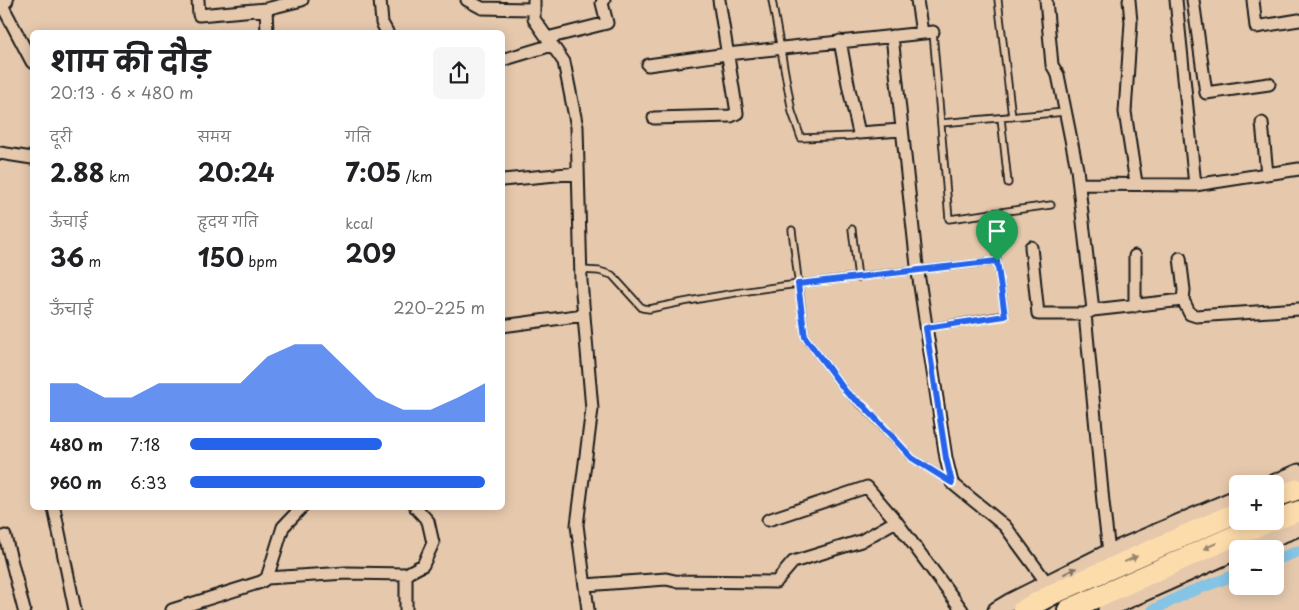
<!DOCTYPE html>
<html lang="hi">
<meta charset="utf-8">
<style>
body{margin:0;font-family:"Playpen Sans","Playpen Sans Deva",sans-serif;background:#f6f6f6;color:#202124;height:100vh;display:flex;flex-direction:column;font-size:19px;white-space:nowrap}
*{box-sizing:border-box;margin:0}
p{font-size:16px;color:#757577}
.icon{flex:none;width:28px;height:28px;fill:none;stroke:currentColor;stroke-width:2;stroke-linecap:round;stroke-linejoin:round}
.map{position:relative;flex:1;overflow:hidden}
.sheet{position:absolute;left:30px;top:30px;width:475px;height:480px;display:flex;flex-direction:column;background:#fff;border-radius:8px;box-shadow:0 2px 12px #0003}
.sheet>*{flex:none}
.tools{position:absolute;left:1229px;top:475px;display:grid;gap:10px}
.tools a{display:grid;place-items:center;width:55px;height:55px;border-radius:8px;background:#fff;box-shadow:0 2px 12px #0003;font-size:25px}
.pin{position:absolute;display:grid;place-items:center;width:42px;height:42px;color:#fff;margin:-51px -21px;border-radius:50% 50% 50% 0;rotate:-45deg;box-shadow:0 0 5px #0007}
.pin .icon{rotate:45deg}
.round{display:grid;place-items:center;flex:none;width:52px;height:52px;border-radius:8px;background:#f6f6f6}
.overview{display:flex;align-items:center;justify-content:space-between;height:85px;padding:0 20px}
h1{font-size:28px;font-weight:700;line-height:38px}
.figures{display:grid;grid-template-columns:repeat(3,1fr);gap:8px;height:85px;padding:5px 20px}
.figures div{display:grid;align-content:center}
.figures b{font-size:25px;font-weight:700}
.figures small{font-size:14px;font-weight:400}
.figures p{font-size:14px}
.chart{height:140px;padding:10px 20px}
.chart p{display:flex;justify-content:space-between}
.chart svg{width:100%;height:90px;margin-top:5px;fill:#2563eb;opacity:.7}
ul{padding:0 20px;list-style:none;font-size:16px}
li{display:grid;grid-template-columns:80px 60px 1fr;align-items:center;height:38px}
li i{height:12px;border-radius:6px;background:#2563eb}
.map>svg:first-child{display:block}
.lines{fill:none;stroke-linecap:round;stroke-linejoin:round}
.canal{stroke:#84c4e4;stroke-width:11}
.lane-casing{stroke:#1c1c1c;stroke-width:9}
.street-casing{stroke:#1c1c1c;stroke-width:15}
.secondary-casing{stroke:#1c1c1c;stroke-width:19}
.highway-casing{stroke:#1c1c1c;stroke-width:24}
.lane{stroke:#e6c9ad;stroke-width:5.5}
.street{stroke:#e6c9ad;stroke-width:11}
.secondary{stroke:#e6c9ad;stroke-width:15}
.highway{stroke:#fddcac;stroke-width:20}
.oneway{fill:#98866b}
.oneway2{fill:#817264}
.route-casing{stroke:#fff;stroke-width:10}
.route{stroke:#2563eb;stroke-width:6}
</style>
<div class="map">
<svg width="1299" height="610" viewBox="0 0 1299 610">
<rect width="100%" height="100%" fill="#e6c9ad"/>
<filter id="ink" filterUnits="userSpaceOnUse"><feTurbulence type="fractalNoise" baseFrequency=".02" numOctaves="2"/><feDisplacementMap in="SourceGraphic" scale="10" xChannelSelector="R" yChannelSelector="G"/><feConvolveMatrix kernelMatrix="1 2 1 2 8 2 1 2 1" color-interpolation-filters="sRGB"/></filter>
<g filter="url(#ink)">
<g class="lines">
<!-- canal -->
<path class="canal" d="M 1275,560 L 1299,551
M 1153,610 L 1187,593 L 1238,574"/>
<defs>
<path id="lane" d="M 772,0 L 792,112 L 801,138 L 853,136 L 859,133
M 998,0 L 1012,117
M 933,32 L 949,219 L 1051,205
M 1001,118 L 1008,183
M 941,123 L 1065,112
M 852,229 L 858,278
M 792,230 L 805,337 L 847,393 L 864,407 L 912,458 L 951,482
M 581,270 L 599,271 L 612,275 L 642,308 L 649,309 C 764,284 881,275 997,261
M 926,328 L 1005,315 L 990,213"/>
<path id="street" d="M 198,0 L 199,15 L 266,9 L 302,0
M 380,0 L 382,23 L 387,32
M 467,0 L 482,8 L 534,9
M 534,0 L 534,19 L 564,62 L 577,127 L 581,281 L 592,409 L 577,525 L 588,610
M 917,0 L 922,33
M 1046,0 L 1052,65 L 1058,75 L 1077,169 L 1093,310 L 1085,314 L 1103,502 L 1109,552
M 1129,0 L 1131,22 L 1125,112 L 1136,183
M 1176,0 L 1195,185
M 1193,0 L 1206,93 L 1269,84
M 1253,0 L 1256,27 L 1299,20
M 1,3 L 32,62
M 266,9 L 267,32
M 892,36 L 917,266 L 946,458 L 952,483 L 1005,526 L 1047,583
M 547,38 L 607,23 L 602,3 L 604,0
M 840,41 L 849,89 L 859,133 L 901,130
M 502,60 L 552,45
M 648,65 L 727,54 L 933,32
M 654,118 L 731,116 L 737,113 L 719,0
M 1262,123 L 1267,174
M 0,153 L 32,158
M 502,180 L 578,173
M 1079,184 L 1195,185 L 1299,169
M 1031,247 L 1038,314 L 1085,314
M 1180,258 L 1184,290 L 1183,300 L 1190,314 L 1196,316 L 1299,309
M 1135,306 L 1135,256
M 1093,310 L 1183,300
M 502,326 L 584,315
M 54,508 L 75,610
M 768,520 L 867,487 L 896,521 L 962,610
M 5,536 L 24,610
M 406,574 L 406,610
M 267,578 L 346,573 L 406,574 L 423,565 L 433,543 L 428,521 L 416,508
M 585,585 L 666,579 L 675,581 L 776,582 L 793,562 L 861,541 L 896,521
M 172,610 L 261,582 L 267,578 L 283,527 L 301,508"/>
<path id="secondary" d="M 0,4 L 5,0
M 1271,484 L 1299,472
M 1245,549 L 1299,528
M 996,610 L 1011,601 L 1105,554 L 1238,497
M 1106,610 L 1238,551"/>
<path id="highway" d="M 1275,497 L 1299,489
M 1275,520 L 1299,511
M 1023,610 L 1055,593 L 1238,512
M 1068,610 L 1241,533 L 1272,521"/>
</defs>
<!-- lane casing -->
<use href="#lane" class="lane-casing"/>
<!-- street casing -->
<use href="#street" class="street-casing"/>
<!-- secondary casing -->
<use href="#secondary" class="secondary-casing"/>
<!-- highway casing -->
<use href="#highway" class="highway-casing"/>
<!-- lane -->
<use href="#lane" class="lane"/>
<!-- street -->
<use href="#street" class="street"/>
<!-- secondary -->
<use href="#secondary" class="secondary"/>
<!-- highway -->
<use href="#highway" class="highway"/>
</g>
<!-- one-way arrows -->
<defs><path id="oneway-solid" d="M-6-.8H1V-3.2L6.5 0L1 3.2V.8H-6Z" transform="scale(1.25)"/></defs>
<g class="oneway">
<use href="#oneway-solid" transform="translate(1210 546) rotate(156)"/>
<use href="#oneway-solid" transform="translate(1131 559) rotate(-24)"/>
</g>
<use class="oneway2" href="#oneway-solid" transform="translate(1070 571) rotate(-26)"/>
</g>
<g class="lines" filter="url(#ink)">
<defs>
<path id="route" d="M 997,261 L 1005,316 L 926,328 L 946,458 L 952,483 L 912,458 L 864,406 L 847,393 L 805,337 L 798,284 Z"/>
</defs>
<!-- route casing -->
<use href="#route" class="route-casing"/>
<!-- route -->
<use href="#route" class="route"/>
</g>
</svg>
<div class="tools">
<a>+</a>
<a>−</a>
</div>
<div class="pin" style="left:997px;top:261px;background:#1e9e55"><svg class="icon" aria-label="arrive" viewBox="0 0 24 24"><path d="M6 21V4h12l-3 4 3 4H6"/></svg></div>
<section class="sheet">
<div class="overview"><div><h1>शाम की दौड़</h1><p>20:13 · 6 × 480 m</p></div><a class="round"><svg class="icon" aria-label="share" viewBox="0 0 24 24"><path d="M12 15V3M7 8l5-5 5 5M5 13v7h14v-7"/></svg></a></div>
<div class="figures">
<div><p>दूरी</p><b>2.88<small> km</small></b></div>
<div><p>समय</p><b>20:24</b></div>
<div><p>गति</p><b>7:05<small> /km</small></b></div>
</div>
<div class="figures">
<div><p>ऊँचाई</p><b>36<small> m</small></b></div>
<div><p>हृदय गति</p><b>150<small> bpm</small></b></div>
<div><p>kcal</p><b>209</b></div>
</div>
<div class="chart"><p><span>ऊँचाई</span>220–225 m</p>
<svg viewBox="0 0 160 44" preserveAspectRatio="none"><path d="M0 44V25L10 25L20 32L30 32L40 25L50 25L60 25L70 25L80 12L90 6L100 6L110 19L120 32L130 38L140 38L150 32L160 25V44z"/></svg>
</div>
<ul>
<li><b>480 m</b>7:18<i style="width:65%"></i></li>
<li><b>960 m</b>6:33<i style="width:100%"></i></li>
</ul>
</section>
</div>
